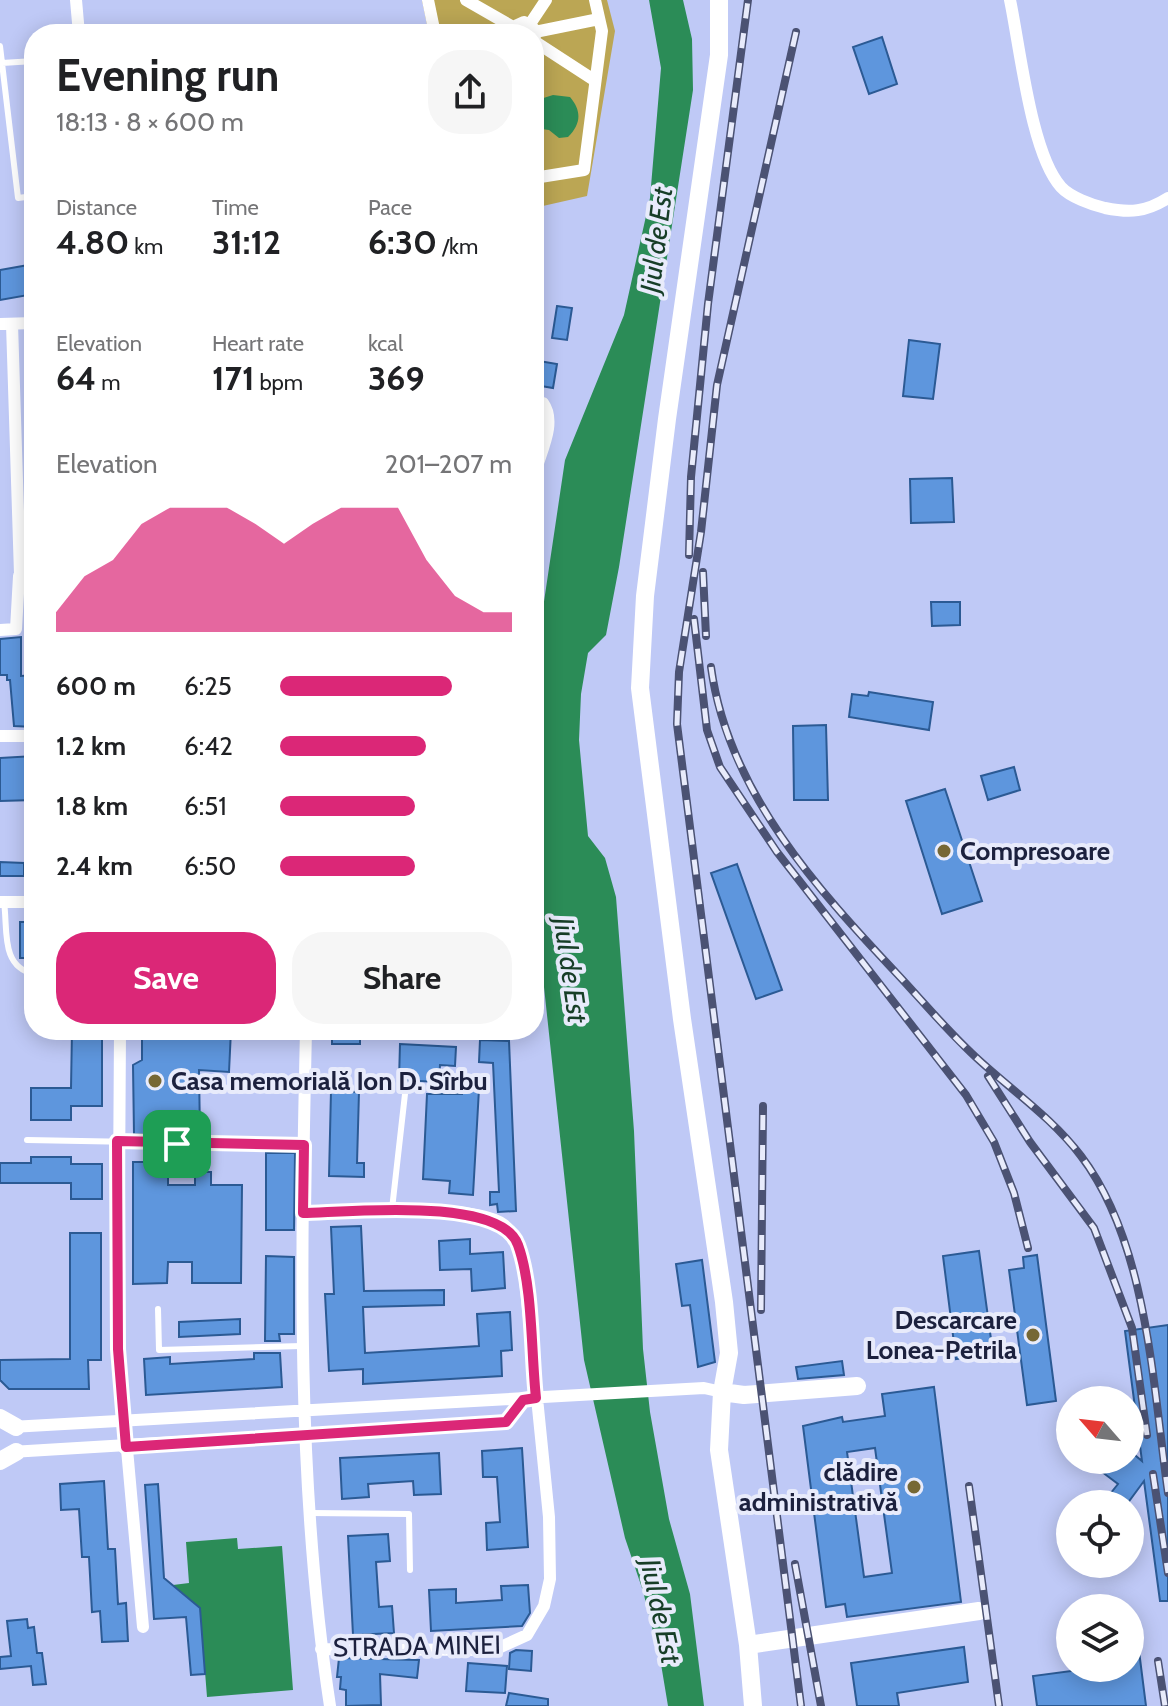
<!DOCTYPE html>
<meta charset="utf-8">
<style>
body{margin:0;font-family:Cabin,sans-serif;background:#f6f6f6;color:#202124;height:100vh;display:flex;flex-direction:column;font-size:30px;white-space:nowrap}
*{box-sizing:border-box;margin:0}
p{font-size:26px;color:#757577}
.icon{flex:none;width:44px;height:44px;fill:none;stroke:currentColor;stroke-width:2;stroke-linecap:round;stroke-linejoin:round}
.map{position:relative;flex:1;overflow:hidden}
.sheet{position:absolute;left:24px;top:24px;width:520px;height:1016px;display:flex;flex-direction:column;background:#fff;border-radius:32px;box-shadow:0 4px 20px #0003}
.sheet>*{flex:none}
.needle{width:52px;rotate:298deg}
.controls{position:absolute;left:1056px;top:1386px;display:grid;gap:16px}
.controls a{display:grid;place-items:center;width:88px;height:88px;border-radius:50%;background:#fff;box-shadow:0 4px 20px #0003;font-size:40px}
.pin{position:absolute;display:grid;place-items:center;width:68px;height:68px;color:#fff;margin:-34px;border-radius:16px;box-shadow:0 4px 12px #0006}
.round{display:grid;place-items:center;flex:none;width:84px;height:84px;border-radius:32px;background:#f6f6f6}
.overview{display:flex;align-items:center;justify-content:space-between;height:136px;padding:0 32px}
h1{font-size:44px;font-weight:700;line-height:60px}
.figures{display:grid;grid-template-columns:repeat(3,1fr);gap:12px;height:136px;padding:8px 32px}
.figures div{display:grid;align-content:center}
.figures b{font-size:34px;font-weight:700}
.figures small{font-size:22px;font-weight:400}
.figures p{font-size:22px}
.chart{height:224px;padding:16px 32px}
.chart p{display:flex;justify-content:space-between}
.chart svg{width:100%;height:144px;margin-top:8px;fill:#db2777;opacity:.7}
.action{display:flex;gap:16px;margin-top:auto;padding:16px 32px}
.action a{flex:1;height:92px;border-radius:32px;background:#db2777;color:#fff;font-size:32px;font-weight:700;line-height:92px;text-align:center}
.action a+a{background:#f6f6f6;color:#202124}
ul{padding:0 32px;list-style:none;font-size:26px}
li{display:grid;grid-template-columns:128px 96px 1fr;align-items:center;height:60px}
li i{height:20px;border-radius:10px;background:#db2777}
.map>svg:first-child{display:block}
.green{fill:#bba654}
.water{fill:#2b8c57}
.building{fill:#5e96dd;stroke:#2b5a94;stroke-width:2;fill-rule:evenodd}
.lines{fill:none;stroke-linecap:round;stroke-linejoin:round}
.lane{stroke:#fff;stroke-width:6}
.street{stroke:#fff;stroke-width:12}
.secondary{stroke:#fff;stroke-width:18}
.rail-casing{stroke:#4b5273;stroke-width:8}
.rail{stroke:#e8ebfb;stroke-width:5;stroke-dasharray:15;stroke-linecap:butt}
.route-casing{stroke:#fff;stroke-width:16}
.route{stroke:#db2777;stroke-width:10}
.poi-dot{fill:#766835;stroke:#e8ebfb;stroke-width:3}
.labels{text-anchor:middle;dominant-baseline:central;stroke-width:8;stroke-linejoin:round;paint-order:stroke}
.poi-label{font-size:26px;font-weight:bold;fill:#1c213e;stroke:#e8ebfb;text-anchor:start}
.street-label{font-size:26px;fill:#1c213e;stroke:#e8ebfb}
.water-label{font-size:28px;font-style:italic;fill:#173e27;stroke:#e8ebfb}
</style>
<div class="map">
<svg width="1168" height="1706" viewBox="0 0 1168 1706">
<rect width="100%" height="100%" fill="#bfc9f6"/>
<!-- green -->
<path class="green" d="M 422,0 L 607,0 L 615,31 L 587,196 L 534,208 L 534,34 L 429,34 Z"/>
<!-- water -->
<path class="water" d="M 649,0 L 683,0 L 692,39 L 693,90 L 619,567 L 606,635 L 588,653 L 581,694 L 579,740 L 588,836 L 605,858 L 616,897 L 634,1131 L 643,1349 L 650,1412 L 669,1519 L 690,1594 L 704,1706 L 668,1706 L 661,1664 L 643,1591 L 625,1538 L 584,1360 L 541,959 L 534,931 L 534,669 L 565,460 L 624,315 L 650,198 L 661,68 Z
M 553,95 L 570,97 C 582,111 581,124 568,137 L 559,138 L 549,130 L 534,128 L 534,101 Z
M 237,1538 L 238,1549 L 282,1546 L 293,1690 L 207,1697 L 200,1608 L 173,1585 L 189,1583 L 186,1542 Z"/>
<!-- building -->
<path class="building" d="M 882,37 L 897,84 L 869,94 L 853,47 Z
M 34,264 L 34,294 L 0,300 L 0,270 Z
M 557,306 L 572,308 L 567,340 L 552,338 Z
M 909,340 L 940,344 L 933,399 L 903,396 Z
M 539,361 L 557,364 L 553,388 L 535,385 Z
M 952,478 L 954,522 L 911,523 L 910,479 Z
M 931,602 L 960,602 L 960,625 L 932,626 Z
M 21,637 L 21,676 L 33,675 L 34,727 L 14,726 L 10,680 L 7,680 L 7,675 L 0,675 L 0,639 Z
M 869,692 L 933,702 L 929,730 L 849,717 L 852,694 L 868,696 Z
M 826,725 L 828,800 L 794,800 L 793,726 Z
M 34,756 L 34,800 L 0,801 L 0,758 Z
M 1014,767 L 1020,790 L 988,800 L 981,776 Z
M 945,789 L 982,901 L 942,914 L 906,801 Z
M 0,862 L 24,863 L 24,876 L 0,876 Z
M 737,864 L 782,990 L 756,999 L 711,873 Z
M 20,922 L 34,922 L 34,958 L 20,958 Z
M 72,1030 L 102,1030 L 102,1106 L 71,1106 L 71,1120 L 31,1120 L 31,1088 L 71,1088 Z
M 142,1030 L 231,1030 L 229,1072 L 199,1070 L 200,1135 L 134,1134 L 133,1065 L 142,1060 Z
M 332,1030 L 360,1030 L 360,1044 L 332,1044 Z
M 480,1040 L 509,1041 L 516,1211 L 498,1212 L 497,1204 L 490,1205 L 490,1192 L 499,1192 L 493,1063 L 479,1062 Z
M 400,1044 L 456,1047 L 455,1066 L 440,1065 L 439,1082 L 399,1080 Z
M 462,1089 L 479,1089 L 473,1195 L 449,1193 L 450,1181 L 423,1179 L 427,1094 L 462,1094 Z
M 331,1091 L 359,1092 L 357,1163 L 364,1163 L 364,1177 L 329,1176 Z
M 266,1153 L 295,1153 L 294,1230 L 266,1230 Z
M 31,1157 L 71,1157 L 71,1164 L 102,1164 L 102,1199 L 71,1199 L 71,1183 L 0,1183 L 0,1163 L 31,1163 Z
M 133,1162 L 168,1162 L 168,1185 L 195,1185 L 195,1172 L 211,1172 L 211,1185 L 242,1185 L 241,1283 L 192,1283 L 192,1262 L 168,1262 L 167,1283 L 133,1284 Z
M 361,1226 L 364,1291 L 444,1290 L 444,1305 L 363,1307 L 365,1353 L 479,1346 L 477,1314 L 510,1312 L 512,1350 L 501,1351 L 502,1376 L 363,1384 L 363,1369 L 329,1371 L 325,1294 L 334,1294 L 331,1227 Z
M 70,1233 L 101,1233 L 101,1360 L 88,1360 L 89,1389 L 9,1389 L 0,1380 L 0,1360 L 70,1359 Z
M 470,1239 L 470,1254 L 503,1252 L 505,1288 L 472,1291 L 471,1269 L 440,1270 L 439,1241 Z
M 979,1251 L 993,1354 L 956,1359 L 943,1256 Z
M 1037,1255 L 1056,1401 L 1027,1405 L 1009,1270 L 1024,1268 L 1023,1257 Z
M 266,1256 L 294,1257 L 294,1334 L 279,1334 L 280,1341 L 265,1341 Z
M 702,1260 L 715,1362 L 698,1367 L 690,1305 L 682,1306 L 676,1264 Z
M 240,1319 L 240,1334 L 179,1337 L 179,1322 Z
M 1168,1325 L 1168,1601 L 1160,1601 L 1144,1481 L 1127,1504 L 1110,1504 L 1110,1494 L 1118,1484 L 1102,1472 L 1098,1460 L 1130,1460 L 1130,1451 L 1142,1461 L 1125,1331 Z
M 254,1353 L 280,1353 L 282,1387 L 146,1395 L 144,1359 L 170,1357 L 170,1364 L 254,1359 Z
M 842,1361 L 844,1375 L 798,1379 L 796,1367 Z
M 934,1387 L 961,1602 L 847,1617 L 845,1604 L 826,1607 L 803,1426 L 842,1417 L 843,1422 L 885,1416 L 882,1394 ZM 875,1448 L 892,1573 L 864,1577 L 847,1452 Z
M 522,1448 L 528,1547 L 487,1550 L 486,1523 L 500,1522 L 497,1477 L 483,1477 L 482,1451 Z
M 439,1453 L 441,1494 L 414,1495 L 413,1481 L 368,1484 L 369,1497 L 342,1499 L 340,1458 Z
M 104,1481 L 108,1549 L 115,1549 L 118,1604 L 126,1603 L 128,1641 L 102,1642 L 100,1611 L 92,1612 L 89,1557 L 82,1557 L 79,1509 L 61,1510 L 60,1484 Z
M 158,1484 L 164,1578 L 200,1608 L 205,1674 L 191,1675 L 186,1617 L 154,1619 L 145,1485 Z
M 388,1534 L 390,1561 L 376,1562 L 379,1607 L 392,1606 L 394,1633 L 353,1635 L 348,1536 Z
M 528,1585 L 530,1613 L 522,1626 L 431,1631 L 429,1590 L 456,1589 L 456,1603 L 502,1600 L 501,1586 Z
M 27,1619 L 28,1628 L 34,1627 L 37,1653 L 42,1653 L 46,1684 L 33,1685 L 31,1666 L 0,1669 L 0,1657 L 11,1656 L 7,1621 Z
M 1130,1643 L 1138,1643 L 1146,1706 L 1037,1706 L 1033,1676 L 1094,1668 L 1130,1668 Z
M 964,1647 L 968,1682 L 897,1693 L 899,1706 L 857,1706 L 851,1663 Z
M 516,1650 L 532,1651 L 531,1671 L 509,1669 L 510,1653 Z
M 339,1658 L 419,1660 L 417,1678 L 380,1674 L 381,1705 L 346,1706 L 346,1690 L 340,1689 L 341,1677 L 337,1677 Z
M 468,1663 L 507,1666 L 505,1693 L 466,1691 Z
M 509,1693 L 548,1699 L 548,1706 L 506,1706 Z"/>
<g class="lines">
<!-- lane -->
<path class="lane" d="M 0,46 L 2,63 L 34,61
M 2,63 L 18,198 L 34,196
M 4,902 C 8,929 0,967 34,974
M 27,1140 L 303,1145
M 392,1209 L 405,1094
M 158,1309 L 159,1350 L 302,1346
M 311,1513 L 409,1514 L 410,1570"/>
<!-- street -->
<path class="street" d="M 76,0 L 79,34
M 428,0 L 435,34
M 466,0 L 513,27
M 1010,0 C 1020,47 1031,154 1061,187 C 1070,197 1092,205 1105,208 C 1130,213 1146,212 1168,198
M 530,24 L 546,0
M 535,32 L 599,19
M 511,34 L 513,27 L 524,22 L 534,29 L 535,37
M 534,41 L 594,80
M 534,178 L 584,170 L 602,31 L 595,0
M 0,324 L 34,323
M 12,324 L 20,574 L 26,585 L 34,588
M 534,401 L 543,403 C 558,424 538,456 534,477
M 0,630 L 16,629 L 19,576
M 0,736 L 34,736
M 0,902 L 34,902
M 120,1030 L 118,1349 L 143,1627
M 306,1030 C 301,1255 296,1483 330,1706
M 303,1213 C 343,1212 476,1202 504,1225 C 518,1236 520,1253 524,1269 L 549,1517 L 550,1579 L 544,1606 L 527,1635 L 494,1650 L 321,1649
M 11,1427 L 704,1388 L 722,1392
M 11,1452 L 506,1422 L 523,1400"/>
<!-- secondary -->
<path class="secondary" d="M 719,0 L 719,55 L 667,419 L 645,596 L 640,688 L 682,1019 L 724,1302 L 729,1353 L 722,1392 L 719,1450 L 748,1645 L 753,1706
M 722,1392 L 744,1395 L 857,1386
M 0,1418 L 16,1427
M 0,1461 L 16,1452
M 748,1645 L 979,1611"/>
<defs>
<path id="rail" d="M 796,32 L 717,385 L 701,532 L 679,672 L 677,724 L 801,1706
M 689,555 L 691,477 L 708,304 L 748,0
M 703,572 L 706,636
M 694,619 L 707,730 L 720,767 L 777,852 L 966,1095 L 994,1142 L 1014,1193 L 1028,1248
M 711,667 C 728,792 818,890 900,977 C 926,1005 951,1035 980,1061 C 1014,1092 1053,1119 1081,1156 C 1148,1244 1153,1388 1168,1493
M 988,1076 L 1030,1142 L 1094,1228 L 1132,1328 L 1147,1435
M 761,1310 L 763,1106
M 1153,1474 L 1168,1573
M 969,1486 L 999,1706
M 795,1564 L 821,1706
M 1158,1661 L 1165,1706"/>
</defs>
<!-- rail casing -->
<use href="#rail" class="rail-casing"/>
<!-- rail -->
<use href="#rail" class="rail"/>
</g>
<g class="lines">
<defs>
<path id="route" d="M 117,1141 L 304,1145 L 303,1213 C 348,1212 501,1196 518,1245 C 533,1286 531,1353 536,1398 L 523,1400 L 506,1422 L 126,1447 L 118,1349 Z"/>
</defs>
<!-- route casing -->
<use href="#route" class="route-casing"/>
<!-- route -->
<use href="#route" class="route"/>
</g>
<!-- markers -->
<g class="poi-dot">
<circle cx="944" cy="851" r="8"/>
<circle cx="155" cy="1081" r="8"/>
<circle cx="1033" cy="1335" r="8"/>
<circle cx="914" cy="1487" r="8"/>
</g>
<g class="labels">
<!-- poi labels -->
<g class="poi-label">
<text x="960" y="851">Compresoare</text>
<text x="171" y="1081">Casa memorială Ion D. Sîrbu</text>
<text x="1017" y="1320" text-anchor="end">Descarcare<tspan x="1017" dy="30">Lonea-Petrila</tspan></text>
<text x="898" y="1472" text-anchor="end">clădire<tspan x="898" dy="30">administrativă</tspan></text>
</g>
<!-- street labels -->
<g class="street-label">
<text transform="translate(417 1646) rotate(-1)">STRADA MINEI</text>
</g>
<!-- water labels -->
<g class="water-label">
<text transform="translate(656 240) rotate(-83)">Jiul de Est</text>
<text transform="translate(571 970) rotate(82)">Jiul de Est</text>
<text transform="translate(661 1611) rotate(78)">Jiul de Est</text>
</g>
</g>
</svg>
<div class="controls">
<a><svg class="needle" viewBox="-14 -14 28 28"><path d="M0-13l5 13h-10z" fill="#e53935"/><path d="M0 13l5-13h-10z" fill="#757577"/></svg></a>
<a><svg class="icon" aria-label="locate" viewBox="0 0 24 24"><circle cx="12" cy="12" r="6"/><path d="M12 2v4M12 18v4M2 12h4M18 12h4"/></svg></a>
<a><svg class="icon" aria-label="layers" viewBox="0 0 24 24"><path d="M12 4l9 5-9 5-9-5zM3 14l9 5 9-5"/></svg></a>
</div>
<div class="pin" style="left:177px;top:1144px;background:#1e9e55"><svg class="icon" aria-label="arrive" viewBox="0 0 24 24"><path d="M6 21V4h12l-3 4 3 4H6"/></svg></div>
<section class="sheet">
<div class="overview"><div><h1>Evening run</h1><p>18:13 · 8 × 600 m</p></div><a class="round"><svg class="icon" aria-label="share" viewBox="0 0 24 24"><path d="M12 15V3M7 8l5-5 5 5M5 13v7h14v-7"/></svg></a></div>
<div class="figures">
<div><p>Distance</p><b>4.80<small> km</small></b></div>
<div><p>Time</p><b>31:12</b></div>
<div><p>Pace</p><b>6:30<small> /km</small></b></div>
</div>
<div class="figures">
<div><p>Elevation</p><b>64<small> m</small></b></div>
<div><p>Heart rate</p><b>171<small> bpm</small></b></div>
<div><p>kcal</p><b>369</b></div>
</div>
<div class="chart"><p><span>Elevation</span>201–207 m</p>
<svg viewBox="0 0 160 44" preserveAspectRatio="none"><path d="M0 44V38L10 27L20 22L30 11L40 6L50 6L60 6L70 11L80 17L90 11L100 6L110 6L120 6L130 22L140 33L150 38L160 38V44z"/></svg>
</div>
<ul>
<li><b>600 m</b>6:25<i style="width:74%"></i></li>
<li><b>1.2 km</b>6:42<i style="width:63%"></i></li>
<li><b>1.8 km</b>6:51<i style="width:58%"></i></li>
<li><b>2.4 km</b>6:50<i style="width:58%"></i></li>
</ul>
<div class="action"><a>Save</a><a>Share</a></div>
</section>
</div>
